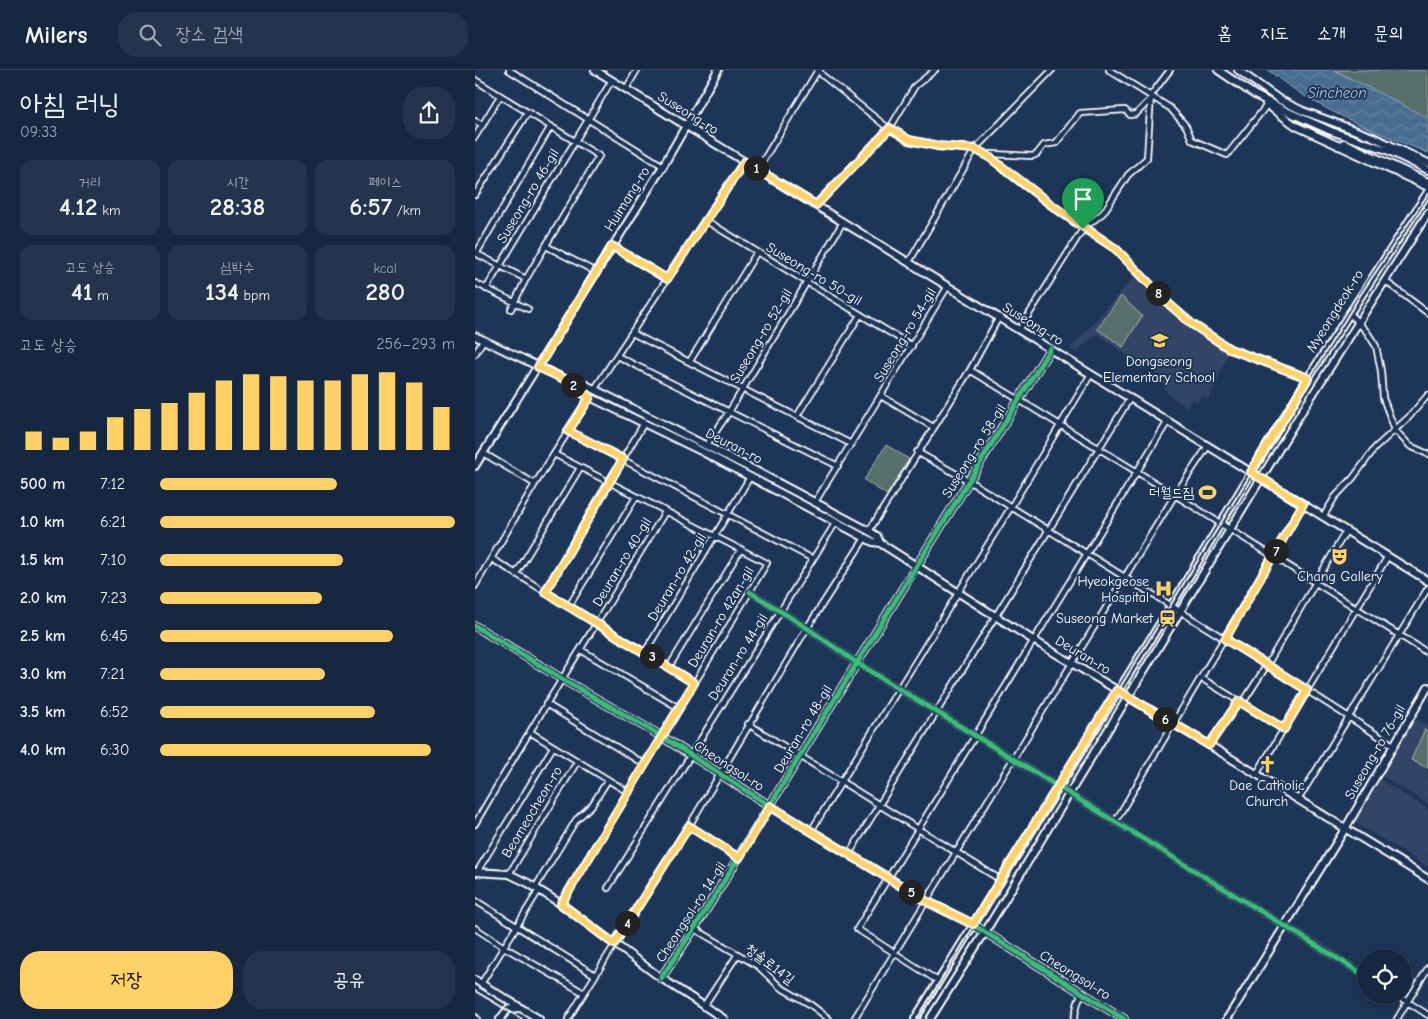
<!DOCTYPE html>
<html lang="ko">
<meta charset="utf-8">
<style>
body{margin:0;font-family:"Comic Neue","Poor Story",sans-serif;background:#23344c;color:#f1f3f6;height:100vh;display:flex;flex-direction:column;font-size:19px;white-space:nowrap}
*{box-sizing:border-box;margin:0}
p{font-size:16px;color:#9ea6b1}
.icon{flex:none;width:28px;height:28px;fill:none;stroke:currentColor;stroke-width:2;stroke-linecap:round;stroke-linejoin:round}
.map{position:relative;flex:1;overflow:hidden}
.sheet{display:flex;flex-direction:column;background:#162841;width:475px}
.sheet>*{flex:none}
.controls{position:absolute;left:882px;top:879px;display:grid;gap:10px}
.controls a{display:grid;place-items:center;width:55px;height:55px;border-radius:50%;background:#162841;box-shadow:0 2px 12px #0003,0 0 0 1px #35445a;font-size:25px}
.pin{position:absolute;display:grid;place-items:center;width:42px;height:42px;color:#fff;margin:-51px -21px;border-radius:50% 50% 50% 0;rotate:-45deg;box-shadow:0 0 5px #0007}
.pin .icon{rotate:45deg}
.km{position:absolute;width:25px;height:25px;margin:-12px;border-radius:50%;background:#222;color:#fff;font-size:14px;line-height:25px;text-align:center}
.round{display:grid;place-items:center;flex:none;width:52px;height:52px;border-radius:20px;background:#23344c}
.overview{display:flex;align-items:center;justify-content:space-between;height:85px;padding:0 20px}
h1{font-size:28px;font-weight:600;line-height:38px}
.figures{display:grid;grid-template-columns:repeat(3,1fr);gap:8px;height:85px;padding:5px 20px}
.figures div{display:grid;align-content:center;border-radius:12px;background:#23344c;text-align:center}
.figures b{font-size:25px;font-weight:600}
.figures small{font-size:14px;font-weight:400}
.figures p{font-size:14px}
.chart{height:140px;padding:10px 20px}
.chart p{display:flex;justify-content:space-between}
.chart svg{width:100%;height:90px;margin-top:5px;stroke:#ffd166;stroke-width:6}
.action{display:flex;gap:10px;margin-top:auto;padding:10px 20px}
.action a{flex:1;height:58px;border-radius:20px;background:#ffd166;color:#111;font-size:20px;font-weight:600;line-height:58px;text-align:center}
.action a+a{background:#23344c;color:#f1f3f6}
ul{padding:0 20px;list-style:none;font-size:16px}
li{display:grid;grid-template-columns:80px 60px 1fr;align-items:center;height:38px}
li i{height:12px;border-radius:6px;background:#ffd166}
header{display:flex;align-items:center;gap:30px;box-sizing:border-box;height:70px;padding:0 25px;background:#162841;border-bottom:1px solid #35445a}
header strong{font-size:24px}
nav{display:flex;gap:28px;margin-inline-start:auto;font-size:18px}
.search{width:350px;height:45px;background:#23344c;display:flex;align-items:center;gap:12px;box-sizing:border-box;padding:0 18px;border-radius:20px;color:#9ea6b1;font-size:19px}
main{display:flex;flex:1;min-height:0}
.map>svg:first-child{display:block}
.built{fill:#346}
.park{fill:#58706c;stroke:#acb8b6}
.water{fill:url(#water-waves);stroke:#92a7bc}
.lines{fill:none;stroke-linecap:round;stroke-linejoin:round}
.street-casing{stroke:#fff;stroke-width:8}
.secondary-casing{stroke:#fff;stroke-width:10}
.street{stroke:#1d3557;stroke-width:4.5}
.secondary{stroke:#1d3557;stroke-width:6}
.rail{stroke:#fff;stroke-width:2}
.cycleway-casing{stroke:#1d3557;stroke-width:8}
.cycleway{stroke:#3abd76;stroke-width:5}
.route-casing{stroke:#fff;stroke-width:10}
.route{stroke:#ffd166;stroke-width:6}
.labels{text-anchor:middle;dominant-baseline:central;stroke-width:4;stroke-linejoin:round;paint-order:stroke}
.street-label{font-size:14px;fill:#fff;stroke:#1d3557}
.poi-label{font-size:14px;fill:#fff;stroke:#1d3557}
.water-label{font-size:15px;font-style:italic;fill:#b6c5d3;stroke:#1d3557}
</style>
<header>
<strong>Milers</strong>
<div class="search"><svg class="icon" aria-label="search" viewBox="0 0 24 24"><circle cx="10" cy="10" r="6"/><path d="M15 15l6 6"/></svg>장소 검색</div>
<nav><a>홈</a><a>지도</a><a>소개</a><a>문의</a></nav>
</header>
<main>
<section class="sheet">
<div class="overview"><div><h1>아침 러닝</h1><p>09:33</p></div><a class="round"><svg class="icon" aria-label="share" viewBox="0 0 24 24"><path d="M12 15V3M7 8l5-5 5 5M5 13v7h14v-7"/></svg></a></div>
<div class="figures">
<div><p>거리</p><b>4.12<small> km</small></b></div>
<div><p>시간</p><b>28:38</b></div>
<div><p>페이스</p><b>6:57<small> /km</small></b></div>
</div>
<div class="figures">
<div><p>고도 상승</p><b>41<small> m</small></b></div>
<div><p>심박수</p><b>134<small> bpm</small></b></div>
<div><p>kcal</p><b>280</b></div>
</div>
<div class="chart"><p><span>고도 상승</span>256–293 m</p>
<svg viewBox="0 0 160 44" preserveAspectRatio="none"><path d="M5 44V35M15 44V38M25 44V35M35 44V28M45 44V24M55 44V21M65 44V16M75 44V10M85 44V7M95 44V8M105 44V10M115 44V10M125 44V7M135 44V6M145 44V11M155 44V23"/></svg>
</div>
<ul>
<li><b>500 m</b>7:12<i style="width:60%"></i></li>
<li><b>1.0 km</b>6:21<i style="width:100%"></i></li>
<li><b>1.5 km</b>7:10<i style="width:62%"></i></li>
<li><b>2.0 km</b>7:23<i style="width:55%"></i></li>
<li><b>2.5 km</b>6:45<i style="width:79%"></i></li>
<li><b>3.0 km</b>7:21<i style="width:56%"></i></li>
<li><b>3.5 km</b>6:52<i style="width:73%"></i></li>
<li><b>4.0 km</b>6:30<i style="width:92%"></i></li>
</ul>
<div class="action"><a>저장</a><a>공유</a></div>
</section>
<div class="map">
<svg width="953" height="949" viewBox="0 0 953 949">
<defs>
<pattern id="water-waves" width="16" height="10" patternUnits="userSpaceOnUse" patternTransform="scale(1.25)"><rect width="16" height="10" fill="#496d90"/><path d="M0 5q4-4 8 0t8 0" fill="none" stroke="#6483a1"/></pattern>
</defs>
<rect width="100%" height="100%" fill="#1d3557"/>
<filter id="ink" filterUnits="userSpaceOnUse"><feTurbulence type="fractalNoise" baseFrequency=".02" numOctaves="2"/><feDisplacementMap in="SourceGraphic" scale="10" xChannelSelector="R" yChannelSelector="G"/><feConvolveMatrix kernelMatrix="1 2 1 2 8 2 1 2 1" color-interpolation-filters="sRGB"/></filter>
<g filter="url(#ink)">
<!-- built -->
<path class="built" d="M 659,207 L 688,237 L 716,259 L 753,282 L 744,307 L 733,330 L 726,326 L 722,332 L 717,329 L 712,337 L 694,325 L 672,289 L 664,294 L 622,264 L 601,282 L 595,279 Z
M 940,649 L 953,655 L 953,734 L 907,706 Z
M 904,709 L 953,739 L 953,797 L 879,752 Z"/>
<!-- park -->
<path class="park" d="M 859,0 L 953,0 L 953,48 L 947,47 Z
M 646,226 L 667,246 L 648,277 L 622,259 Z
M 411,375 L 434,389 L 412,425 L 389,410 Z
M 950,659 L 953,661 L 953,698 L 936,690 Z"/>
<!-- water -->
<path class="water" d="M 793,0 L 859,0 L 953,48 L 953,83 C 897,60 840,39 793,0 Z"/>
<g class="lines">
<defs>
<path id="street" d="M 34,0 L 188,96
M 344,0 L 347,5 L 413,58 L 434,70 L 464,77 L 500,79 L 513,86 L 547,114 L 608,159 L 641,179 L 695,235 L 717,254 L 755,279 L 833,308
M 634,0 L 695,38 L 711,56 L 717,70 L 752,85 L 792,35
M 0,10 L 124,86 L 51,209 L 0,183
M 151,19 L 162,0
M 0,51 L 8,55
M 0,67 L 25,26
M 513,86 L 516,84 L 558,86 L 562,84 L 569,75 L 581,73 L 605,43 L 650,40 L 655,45 L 661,44 L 676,29
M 283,99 L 343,0
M 0,125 L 53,42
M 341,135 L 415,58 L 440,16 L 460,0
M 230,150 L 437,276
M 71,176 L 121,202
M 137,176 L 192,209
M 1,184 L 76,56
M 434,192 L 500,79 L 577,0
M 910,211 L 953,243
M 0,213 L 53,239
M 11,219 L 137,10
M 36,239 L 51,209
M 874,243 L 892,262 L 901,276 L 906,301 L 908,328 L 920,360 L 935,376 L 953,384
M 544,260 L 608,159 L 628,143 L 653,105 L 672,88 L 676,25 L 695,0
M 157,263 L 376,374
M 0,284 L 8,271
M 142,286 L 363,396
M 215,291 L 282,182
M 495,300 L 700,425 L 953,583
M 119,320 L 269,92
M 406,326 L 458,357
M 322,346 L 385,245
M 93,361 L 338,489
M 231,376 L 254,342 L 368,152
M 442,382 L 494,411 L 792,595 L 918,675
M 8,383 L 60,414
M 79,384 L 292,493 L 86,834
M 340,432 L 473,216
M 848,447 L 860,427 L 878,408 L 900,378 L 934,347 L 953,325
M 394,461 L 495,300 L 524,247
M 17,489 L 219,613
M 41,504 L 105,398
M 0,516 L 60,414 L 115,327
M 70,522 L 169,353
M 275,522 L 332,558 L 382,593 L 891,906
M 94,536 L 161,427
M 106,580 L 204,638
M 170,582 L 275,407
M 194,597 L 266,479
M 726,608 L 809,659
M 71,634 L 169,694
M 273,654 L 526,810
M 55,662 L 153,722
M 734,675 L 764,631 L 769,631 L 792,595 L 871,461
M 781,705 L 913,486
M 823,730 L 953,518
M 640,752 C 702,646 767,541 828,434
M 0,754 C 61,648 127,546 190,442
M 214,756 L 264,788
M 336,761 L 536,437 L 616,304
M 374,784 L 655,328
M 2,802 L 78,677
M 34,804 L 102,692
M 60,818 L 101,750 L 117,735 L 133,710
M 133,818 L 361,452
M 1,831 L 120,905
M 0,858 L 29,877 L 109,923
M 220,859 L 283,896 L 305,917 L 336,935 L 354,949
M 463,911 L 382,859 L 693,351
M 6,914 L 64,820
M 922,925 L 953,945
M 228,937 L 263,884
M 93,949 L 214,756 L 332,558 L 390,468
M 379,949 L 700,425 L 733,376
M 599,949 L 603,932 L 607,922
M 922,949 L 953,898"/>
<path id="secondary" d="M 120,0 L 953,511
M 743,0 L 780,25 L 811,41 L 856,61 L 912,80 L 953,100
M 763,0 L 805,30 L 828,41 L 898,67 L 953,93
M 791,34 L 821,56 L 953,117
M 863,76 L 869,73 L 876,76 L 953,112
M 0,266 L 96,312 L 109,314 L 279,400 L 394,461 L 402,466 L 405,473
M 96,312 L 104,321 L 115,327 L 228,382 L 398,472 L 405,473 L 558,570 L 734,675 L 953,809
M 0,396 L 188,96 L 243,0
M 0,556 L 87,609 L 186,666 L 295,736 L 451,831 L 497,854 L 649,949
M 0,802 L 34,804 L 53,813 L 86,834 L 186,908 L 249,949
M 186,908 C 239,831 285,751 334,671 C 414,540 495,410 575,279
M 0,910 L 64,949
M 0,948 L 1,949
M 25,949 L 33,939 L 45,938
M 440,949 L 696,536 L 833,308 L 953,122
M 455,949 L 510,862 L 824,346 L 953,143
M 752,949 L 870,759 L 953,617"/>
</defs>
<!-- street casing -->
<use href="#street" class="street-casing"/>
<!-- secondary casing -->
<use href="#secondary" class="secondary-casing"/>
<!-- street -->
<use href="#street" class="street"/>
<!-- secondary -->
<use href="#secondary" class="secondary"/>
<!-- rail -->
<path class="rail" d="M 0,921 L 47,949
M 442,949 L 886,224 L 953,124"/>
<defs>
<path id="cycleway" d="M 275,522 L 332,558 L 382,593 L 891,906
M 0,556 L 87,609 L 186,666 L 295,736 L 451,831 L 497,854 L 649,949
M 186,908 C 239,831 285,751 334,671 C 414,540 495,410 575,279"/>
</defs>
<!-- cycleway casing -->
<use href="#cycleway" class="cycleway-casing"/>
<!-- cycleway -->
<use href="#cycleway" class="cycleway"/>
</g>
</g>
<g class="lines" filter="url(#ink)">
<defs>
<path id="route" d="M 415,58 L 434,70 L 464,76 L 500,79 L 513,86 L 578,136 L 641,179 L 695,235 L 717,254 L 755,279 L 833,308 L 776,402 L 828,434 L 750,569 L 832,620 L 809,659 L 764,631 L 734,675 L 642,620 L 498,854 L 451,831 L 295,736 L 264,788 L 214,756 L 139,874 L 86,834 L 219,613 L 70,522 L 148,389 L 93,361 L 115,327 L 104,321 L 96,312 L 63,297 L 137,176 L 192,209 L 269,92 L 341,135 Z"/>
</defs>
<!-- route casing -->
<use href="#route" class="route-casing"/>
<!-- route -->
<use href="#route" class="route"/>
</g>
<!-- icons -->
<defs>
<symbol id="school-bare" viewBox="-9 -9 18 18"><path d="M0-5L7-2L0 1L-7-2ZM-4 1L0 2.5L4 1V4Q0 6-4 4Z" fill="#ffd166" stroke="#1d3557" stroke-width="2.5" paint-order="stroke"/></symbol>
<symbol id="stadium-bare" viewBox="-9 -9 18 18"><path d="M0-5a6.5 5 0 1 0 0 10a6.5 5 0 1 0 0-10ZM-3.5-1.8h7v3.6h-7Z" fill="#ffd166" stroke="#1d3557" stroke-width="2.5" paint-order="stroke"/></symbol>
<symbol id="theatre-bare" viewBox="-9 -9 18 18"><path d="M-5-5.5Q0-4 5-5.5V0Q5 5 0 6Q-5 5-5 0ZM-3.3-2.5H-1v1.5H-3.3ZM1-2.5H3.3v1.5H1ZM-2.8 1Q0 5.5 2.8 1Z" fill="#ffd166" stroke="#1d3557" stroke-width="2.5" paint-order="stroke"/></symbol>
<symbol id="hospital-bare" viewBox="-9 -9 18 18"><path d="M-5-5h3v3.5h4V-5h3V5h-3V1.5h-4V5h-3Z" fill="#ffd166" stroke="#1d3557" stroke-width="2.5" paint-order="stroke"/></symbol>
<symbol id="station-bare" viewBox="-9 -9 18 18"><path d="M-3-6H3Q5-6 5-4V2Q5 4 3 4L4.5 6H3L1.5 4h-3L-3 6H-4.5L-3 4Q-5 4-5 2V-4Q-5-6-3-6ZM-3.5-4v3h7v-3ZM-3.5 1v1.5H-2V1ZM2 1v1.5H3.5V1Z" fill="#ffd166" stroke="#1d3557" stroke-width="2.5" paint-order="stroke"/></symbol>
<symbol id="church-bare" viewBox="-9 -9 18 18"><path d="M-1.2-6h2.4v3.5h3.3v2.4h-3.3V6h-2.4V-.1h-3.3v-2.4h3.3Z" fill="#ffd166" stroke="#1d3557" stroke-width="2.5" paint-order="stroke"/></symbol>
</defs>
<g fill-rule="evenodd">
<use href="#school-bare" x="672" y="258" width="25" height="25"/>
<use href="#stadium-bare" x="720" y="410" width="25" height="25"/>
<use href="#theatre-bare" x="852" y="474" width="25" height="25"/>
<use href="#hospital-bare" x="676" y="506" width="25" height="25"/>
<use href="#station-bare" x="680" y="536" width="25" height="25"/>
<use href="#church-bare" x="780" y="682" width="25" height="25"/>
</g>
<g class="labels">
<!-- street labels -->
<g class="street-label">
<text transform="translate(213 43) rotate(32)">Suseong-ro</text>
<text transform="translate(53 126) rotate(-59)">Suseong-ro 46-gil</text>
<text transform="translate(152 129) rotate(-58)">Huimang-ro</text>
<text transform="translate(339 204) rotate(31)">Suseong-ro 50-gil</text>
<text transform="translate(860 241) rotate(-58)">Myeongdeok-ro</text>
<text transform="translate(558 254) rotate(32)">Suseong-ro</text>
<text transform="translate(430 265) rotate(-59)">Suseong-ro 54-gil</text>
<text transform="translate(286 266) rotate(-59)">Suseong-ro 52-gil</text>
<text transform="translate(259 376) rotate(27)">Deuran-ro</text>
<text transform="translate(499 381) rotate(-58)">Suseong-ro 58-gil</text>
<text transform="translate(147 492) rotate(-59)">Deuran-ro 40-gil</text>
<text transform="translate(202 507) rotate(-59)">Deuran-ro 42-gil</text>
<text transform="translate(246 547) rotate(-59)">Deuran-ro 42an-gil</text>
<text transform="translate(608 585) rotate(31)">Deuran-ro</text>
<text transform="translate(263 587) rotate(-58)">Deuran-ro 44-gil</text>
<text transform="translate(328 659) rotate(-59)">Deuran-ro 48-gil</text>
<text transform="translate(900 682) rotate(-60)">Suseong-ro 76-gil</text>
<text transform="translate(254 696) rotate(33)">Cheongsol-ro</text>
<text transform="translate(57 742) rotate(-59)">Beomeocheon-ro</text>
<text transform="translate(216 842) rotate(-57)">Cheongsol-ro 14-gil</text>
<text transform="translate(295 894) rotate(37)">청솔로14길</text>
<text transform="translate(600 905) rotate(32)">Cheongsol-ro</text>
</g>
<!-- poi labels -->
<g class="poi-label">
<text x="684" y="291">Dongseong<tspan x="684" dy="16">Elementary School</tspan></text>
<text x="719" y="422" text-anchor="end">더월드짐</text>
<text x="865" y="506">Chang Gallery</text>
<text x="674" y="511" text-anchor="end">Hyeokgeose<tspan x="674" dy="16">Hospital</tspan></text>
<text x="678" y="548" text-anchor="end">Suseong Market</text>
<text x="792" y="715">Dae Catholic<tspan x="792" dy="16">Church</tspan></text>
</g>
<!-- water labels -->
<g class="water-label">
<text x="862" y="23">Sincheon</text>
</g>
</g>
</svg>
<div class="controls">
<a><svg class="icon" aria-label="locate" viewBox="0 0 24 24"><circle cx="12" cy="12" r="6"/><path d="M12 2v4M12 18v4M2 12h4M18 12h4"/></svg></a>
</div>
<div class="pin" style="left:608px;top:159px;background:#1e9e55"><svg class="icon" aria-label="arrive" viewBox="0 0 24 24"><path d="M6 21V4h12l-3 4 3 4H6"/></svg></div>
<b class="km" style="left:281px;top:98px">1</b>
<b class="km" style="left:98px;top:315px">2</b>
<b class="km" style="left:177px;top:586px">3</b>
<b class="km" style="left:152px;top:853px">4</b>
<b class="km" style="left:436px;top:822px">5</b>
<b class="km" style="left:690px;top:649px">6</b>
<b class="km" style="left:801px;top:481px">7</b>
<b class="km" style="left:683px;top:223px">8</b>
</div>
</main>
